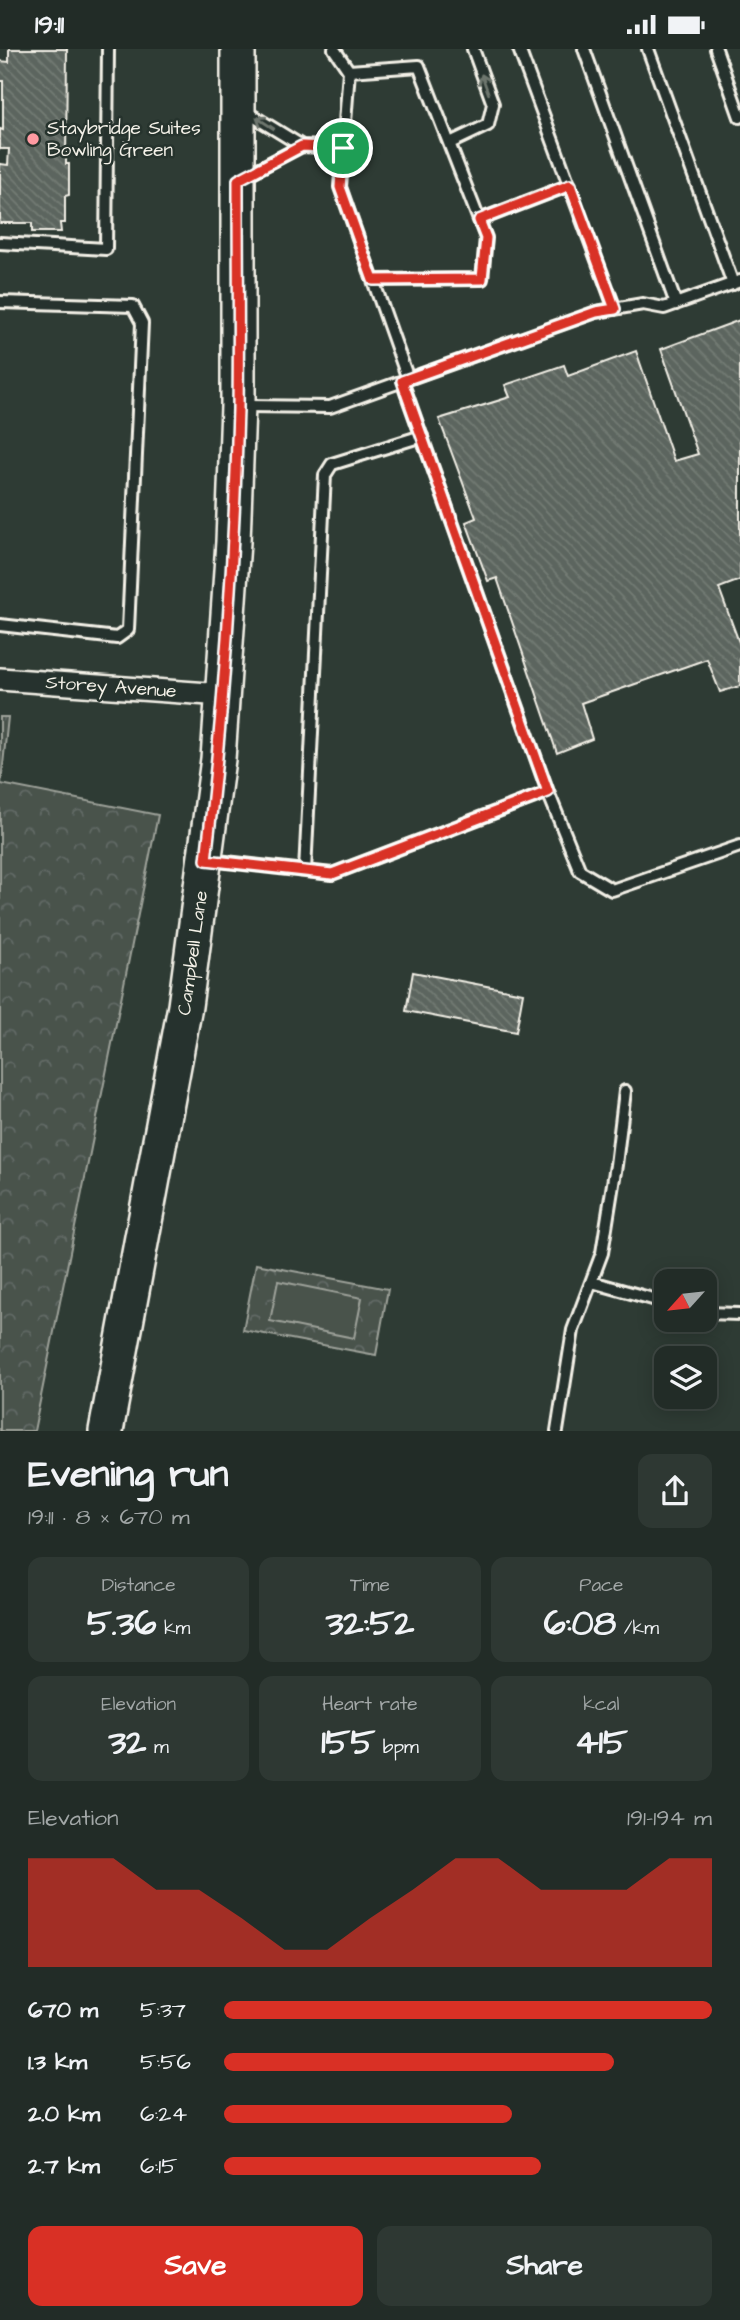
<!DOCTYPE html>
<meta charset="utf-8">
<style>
body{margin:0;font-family:"Architects Daughter",sans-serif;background:#2e3833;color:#f1f3f6;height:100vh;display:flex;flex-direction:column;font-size:26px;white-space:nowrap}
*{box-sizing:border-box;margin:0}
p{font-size:23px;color:#a2a7a7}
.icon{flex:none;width:38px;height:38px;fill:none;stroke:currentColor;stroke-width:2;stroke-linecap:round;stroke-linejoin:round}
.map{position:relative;height:1382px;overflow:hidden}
.side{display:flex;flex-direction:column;background:#222c27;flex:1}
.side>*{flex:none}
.needle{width:46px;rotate:243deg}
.fabs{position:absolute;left:654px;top:1220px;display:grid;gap:14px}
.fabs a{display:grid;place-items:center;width:63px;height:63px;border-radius:14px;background:#222c27;box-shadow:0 4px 18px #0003,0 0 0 2px #3f4844;font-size:35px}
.pin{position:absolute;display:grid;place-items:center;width:60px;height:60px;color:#fff;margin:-30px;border:4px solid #fff;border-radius:50%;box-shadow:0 2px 7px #0007}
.round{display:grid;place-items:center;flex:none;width:74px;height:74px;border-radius:14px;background:#2e3833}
.head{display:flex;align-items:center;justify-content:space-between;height:119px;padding:0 28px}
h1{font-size:38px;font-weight:700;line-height:52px}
.figures{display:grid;grid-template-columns:repeat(3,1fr);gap:10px;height:119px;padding:7px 28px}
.figures div{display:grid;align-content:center;border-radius:14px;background:#2e3833;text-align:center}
.figures b{font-size:35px;font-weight:700}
.figures small{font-size:19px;font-weight:400}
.figures p{font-size:19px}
.chart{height:196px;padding:14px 28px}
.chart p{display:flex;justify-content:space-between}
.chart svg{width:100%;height:126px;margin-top:7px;fill:#d93025;opacity:.7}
.cta{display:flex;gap:14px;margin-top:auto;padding:14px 28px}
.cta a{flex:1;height:80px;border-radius:14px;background:#d93025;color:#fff;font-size:28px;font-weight:700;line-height:80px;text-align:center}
.cta a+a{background:#2e3833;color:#f1f3f6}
ul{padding:0 28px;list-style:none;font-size:23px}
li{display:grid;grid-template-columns:112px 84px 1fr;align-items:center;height:52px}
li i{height:18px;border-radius:9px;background:#d93025}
.status{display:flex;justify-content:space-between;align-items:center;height:49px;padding:0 35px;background:#222c27;direction:ltr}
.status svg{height:19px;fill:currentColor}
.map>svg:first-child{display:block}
.park{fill:url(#park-crowns);stroke:#9ea29a;stroke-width:2}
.pitch{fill:#48524c;stroke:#9ea29a;stroke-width:2}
.building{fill:url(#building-back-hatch);stroke:#f4f1e8;stroke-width:2}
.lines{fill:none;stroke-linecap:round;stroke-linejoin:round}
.lane-casing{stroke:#f4f1e8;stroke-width:16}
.street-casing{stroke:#f4f1e8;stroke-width:26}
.primary-casing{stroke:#f4f1e8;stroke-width:38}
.lane{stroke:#26332d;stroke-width:10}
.street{stroke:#26332d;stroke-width:21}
.primary{stroke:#26332d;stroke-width:33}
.oneway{stroke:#6e766e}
.route-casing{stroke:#fff;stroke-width:14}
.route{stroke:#d93025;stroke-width:9}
.poi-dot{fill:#ff9aa2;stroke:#26332d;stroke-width:2.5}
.labels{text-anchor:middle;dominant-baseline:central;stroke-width:5;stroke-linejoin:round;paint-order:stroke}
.poi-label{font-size:19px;fill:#f4f1e8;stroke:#26332d;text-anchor:start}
.street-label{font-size:19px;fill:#f4f1e8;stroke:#26332d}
</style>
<div class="status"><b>19:11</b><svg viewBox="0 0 49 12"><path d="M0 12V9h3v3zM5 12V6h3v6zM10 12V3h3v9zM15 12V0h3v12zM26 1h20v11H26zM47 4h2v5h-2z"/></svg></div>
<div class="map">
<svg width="740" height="1382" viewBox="0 0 740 1382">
<defs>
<pattern id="park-crowns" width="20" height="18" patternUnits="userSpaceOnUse" patternTransform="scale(1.75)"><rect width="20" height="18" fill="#48524c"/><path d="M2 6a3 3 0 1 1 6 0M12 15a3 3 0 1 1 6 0" fill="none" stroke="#636b66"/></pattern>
<pattern id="building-back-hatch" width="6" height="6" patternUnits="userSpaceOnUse" patternTransform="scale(1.75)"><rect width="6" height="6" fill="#5c655e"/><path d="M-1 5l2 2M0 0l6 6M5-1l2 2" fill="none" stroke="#747c75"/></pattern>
</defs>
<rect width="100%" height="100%" fill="#2e3b34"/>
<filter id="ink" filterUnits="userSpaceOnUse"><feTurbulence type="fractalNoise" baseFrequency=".0143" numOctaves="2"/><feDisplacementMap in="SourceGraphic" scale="14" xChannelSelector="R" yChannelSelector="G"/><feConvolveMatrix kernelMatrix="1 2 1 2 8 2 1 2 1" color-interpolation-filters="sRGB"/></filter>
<g filter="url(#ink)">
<!-- park -->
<path class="park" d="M 0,668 L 8,668 L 1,735 L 158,766 L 34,1382 L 0,1382 Z
M 256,1215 L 388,1240 L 376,1306 L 243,1281 Z"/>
<!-- pitch -->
<path class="pitch" d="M 278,1232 L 362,1249 L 354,1289 L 270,1272 Z"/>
<!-- building -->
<path class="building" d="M 9,0 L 67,0 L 66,115 L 69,115 L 69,146 L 65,147 L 65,174 L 60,174 L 61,183 L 32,183 L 32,174 L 0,174 L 0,115 L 8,116 L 9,100 L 0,100 L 0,80 L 3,81 L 3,32 L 0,32 L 0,12 L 9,13 Z
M 740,271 L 740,531 L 719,539 L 740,596 L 740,637 L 720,643 L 707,610 L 581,654 L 592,690 L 557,704 L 497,529 L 488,532 L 466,473 L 476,469 L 439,370 L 510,348 L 505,336 L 564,316 L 568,327 L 636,302 L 674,412 L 698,405 L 661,300 Z
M 413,923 L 523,944 L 516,983 L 406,962 Z"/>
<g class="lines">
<defs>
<path id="lane" d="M 334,0 L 349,22
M 519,0 L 615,260
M 584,0 L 676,255
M 648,0 L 733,235
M 716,0 L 740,68
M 450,94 L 488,76 L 493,55 L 473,0
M 302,97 L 343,99
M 243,128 L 302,97 L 245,62
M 479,171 L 570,136
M 0,194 L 106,200 L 108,0
M 373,231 L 482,230 L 486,189 L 419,17 L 349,22 L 340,138 L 408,330
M 0,253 L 133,257 L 142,274 L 128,581 L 117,589 L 0,576
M 243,357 L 330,358 L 596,263 L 643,255 L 664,259 L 740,232
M 548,743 L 580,822 L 612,841 L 740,797
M 209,811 L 332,825 L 548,743 L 402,332
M 305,822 L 325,426 L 332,415 L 422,387
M 592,1233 L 667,1254
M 705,1264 L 740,1265
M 557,1382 L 573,1281 L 602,1204 L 616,1116 L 625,1042"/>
<path id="street" d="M 0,630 L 223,646"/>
<path id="primary" d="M 106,1382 L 185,957 L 218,710 L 233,493 L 238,357 L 238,0"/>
</defs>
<!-- lane casing -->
<use href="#lane" class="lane-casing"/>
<!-- street casing -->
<use href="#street" class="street-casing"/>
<!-- primary casing -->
<use href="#primary" class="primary-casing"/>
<!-- lane -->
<use href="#lane" class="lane"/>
<!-- street -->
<use href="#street" class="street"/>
<!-- primary -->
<use href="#primary" class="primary"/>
</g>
<!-- one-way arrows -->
<defs><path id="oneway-shaft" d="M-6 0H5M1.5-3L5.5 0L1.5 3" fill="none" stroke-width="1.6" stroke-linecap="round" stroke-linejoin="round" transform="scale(1.75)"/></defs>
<g class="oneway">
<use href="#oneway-shaft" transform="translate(485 35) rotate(-110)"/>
<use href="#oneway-shaft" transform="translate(265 74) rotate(-147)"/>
</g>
</g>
<g class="lines" filter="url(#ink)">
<defs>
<path id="route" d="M 302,97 L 343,99 L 340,138 L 373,231 L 482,230 L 486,189 L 479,171 L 570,136 L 615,260 L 596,263 L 402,332 L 548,743 L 332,825 L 206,811 C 224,661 234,510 238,360 C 239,284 238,207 238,131 Z"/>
</defs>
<!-- route casing -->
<use href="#route" class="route-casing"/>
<!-- route -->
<use href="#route" class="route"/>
</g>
<!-- markers -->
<circle class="poi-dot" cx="33" cy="90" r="7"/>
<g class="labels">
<!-- poi labels -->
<g class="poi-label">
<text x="47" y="79">Staybridge Suites<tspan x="47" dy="22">Bowling Green</tspan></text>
</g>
<!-- street labels -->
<g class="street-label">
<text transform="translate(111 638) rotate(4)">Storey Avenue</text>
<text transform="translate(193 904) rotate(-82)">Campbell Lane</text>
</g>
</g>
</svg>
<div class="fabs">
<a><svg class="needle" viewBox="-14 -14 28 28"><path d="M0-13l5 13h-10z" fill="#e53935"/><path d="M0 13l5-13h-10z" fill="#a2a7a7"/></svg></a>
<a><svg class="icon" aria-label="layers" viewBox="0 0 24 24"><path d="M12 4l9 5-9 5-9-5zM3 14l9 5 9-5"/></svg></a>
</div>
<div class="pin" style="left:343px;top:99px;background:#1e9e55"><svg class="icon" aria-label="arrive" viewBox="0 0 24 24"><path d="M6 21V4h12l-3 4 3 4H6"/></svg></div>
</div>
<section class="side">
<div class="head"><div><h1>Evening run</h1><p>19:11 · 8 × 670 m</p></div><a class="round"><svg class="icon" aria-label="share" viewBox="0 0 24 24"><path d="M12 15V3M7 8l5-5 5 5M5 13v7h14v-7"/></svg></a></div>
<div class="figures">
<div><p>Distance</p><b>5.36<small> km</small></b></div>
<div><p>Time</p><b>32:52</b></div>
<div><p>Pace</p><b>6:08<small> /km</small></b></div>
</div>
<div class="figures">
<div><p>Elevation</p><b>32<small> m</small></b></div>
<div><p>Heart rate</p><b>155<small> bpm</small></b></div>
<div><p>kcal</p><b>415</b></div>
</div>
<div class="chart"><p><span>Elevation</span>191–194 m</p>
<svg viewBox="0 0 160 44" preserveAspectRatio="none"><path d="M0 44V6L10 6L20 6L30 17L40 17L50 27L60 38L70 38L80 27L90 17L100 6L110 6L120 17L130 17L140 17L150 6L160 6V44z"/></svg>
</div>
<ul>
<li><b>670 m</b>5:37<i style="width:100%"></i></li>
<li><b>1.3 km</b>5:56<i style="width:80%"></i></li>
<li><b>2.0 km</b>6:24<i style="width:59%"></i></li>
<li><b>2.7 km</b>6:15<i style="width:65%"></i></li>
</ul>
<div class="cta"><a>Save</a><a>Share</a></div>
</section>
